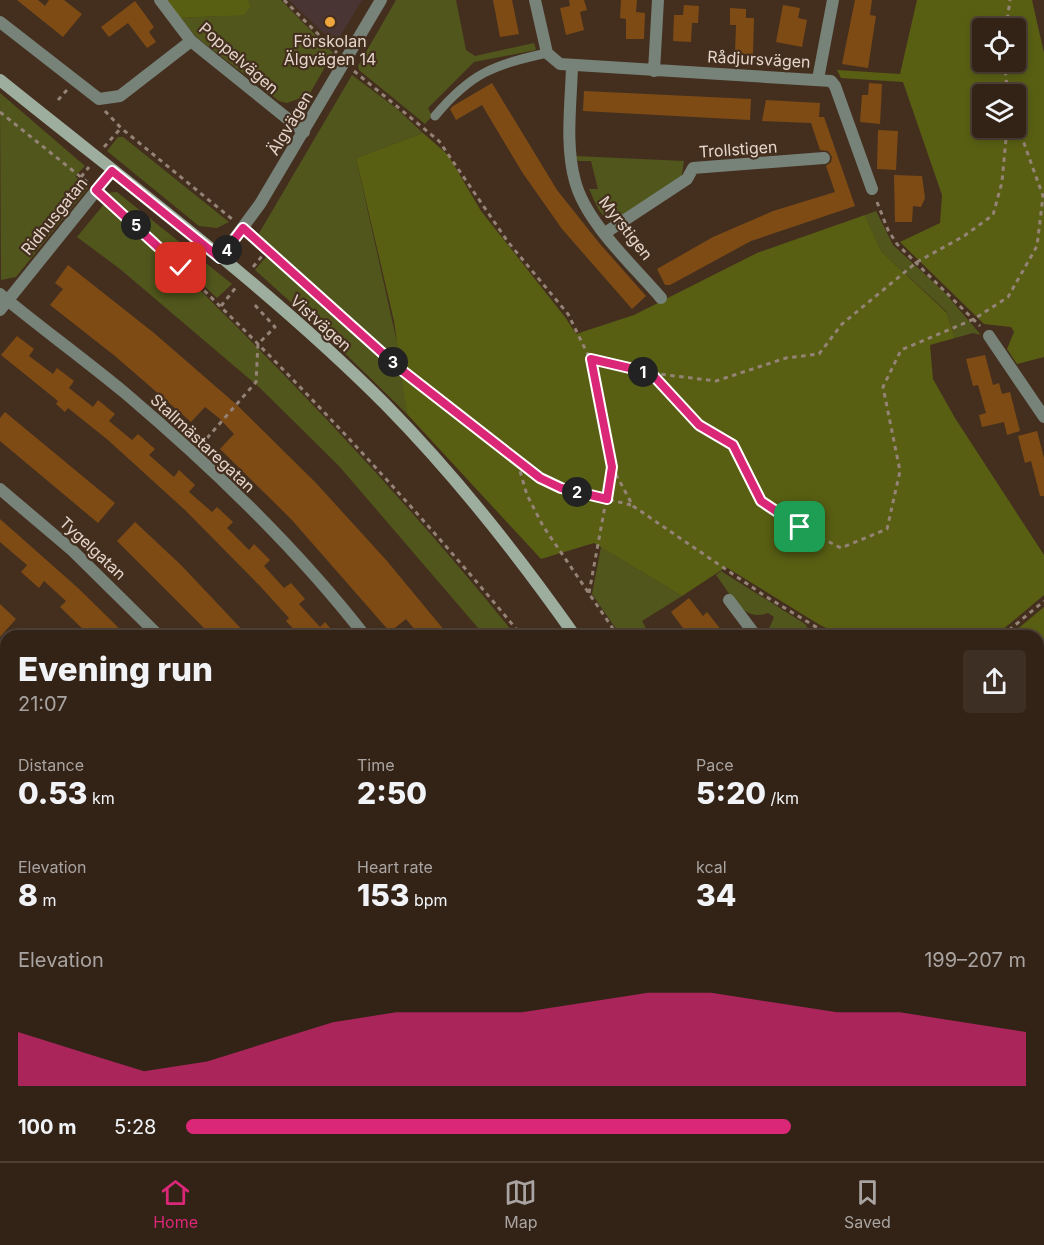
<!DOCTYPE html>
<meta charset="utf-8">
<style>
body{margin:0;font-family:Inter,sans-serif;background:#3e2f24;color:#f1f3f6;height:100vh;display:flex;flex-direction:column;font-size:22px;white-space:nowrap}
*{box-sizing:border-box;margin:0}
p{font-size:20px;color:#a9a4a1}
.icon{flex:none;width:33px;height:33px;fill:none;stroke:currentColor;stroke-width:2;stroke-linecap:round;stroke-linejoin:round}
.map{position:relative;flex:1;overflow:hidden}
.sheet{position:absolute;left:0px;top:630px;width:1044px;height:531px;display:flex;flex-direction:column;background:#332317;border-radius:18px 18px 0 0;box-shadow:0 3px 9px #0003,0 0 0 2px #4e4036}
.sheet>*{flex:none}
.tools{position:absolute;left:972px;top:18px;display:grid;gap:12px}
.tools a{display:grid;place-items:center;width:54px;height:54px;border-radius:6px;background:#332317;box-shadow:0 3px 9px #0003,0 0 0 2px #4e4036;font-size:30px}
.pin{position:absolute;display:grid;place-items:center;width:51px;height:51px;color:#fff;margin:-26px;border-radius:12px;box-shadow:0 3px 9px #0006}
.km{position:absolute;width:30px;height:30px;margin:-15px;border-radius:50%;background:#222;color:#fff;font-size:16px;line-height:30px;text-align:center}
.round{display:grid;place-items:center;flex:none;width:63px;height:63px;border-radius:6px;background:#3e2f24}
.head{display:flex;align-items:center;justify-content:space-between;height:102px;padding:0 18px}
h1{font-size:33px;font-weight:800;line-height:45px}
.stats{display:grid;grid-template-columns:repeat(3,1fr);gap:9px;height:102px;padding:6px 18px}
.stats div{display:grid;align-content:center}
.stats b{font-size:30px;font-weight:800}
.stats small{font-size:16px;font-weight:400}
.stats p{font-size:16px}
.chart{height:168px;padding:12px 18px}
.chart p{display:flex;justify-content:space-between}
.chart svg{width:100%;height:108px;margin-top:6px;fill:#db2777;opacity:.7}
ul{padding:0 18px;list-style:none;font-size:20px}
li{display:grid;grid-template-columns:96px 72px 1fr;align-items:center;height:45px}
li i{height:15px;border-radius:8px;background:#db2777}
.menu{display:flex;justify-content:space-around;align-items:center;height:84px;border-top:2px solid #4e4036;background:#332317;font-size:16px;color:#a9a4a1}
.menu a{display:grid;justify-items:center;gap:3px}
.menu .on{color:#db2777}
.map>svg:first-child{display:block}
.education{fill:#4a3535}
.green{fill:#51571c}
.forest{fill:#585f13;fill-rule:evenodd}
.building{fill:#7e4b15}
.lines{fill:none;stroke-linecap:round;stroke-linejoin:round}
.path{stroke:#948376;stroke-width:3;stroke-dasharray:4.5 4.5;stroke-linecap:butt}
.lane{stroke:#778279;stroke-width:9}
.street{stroke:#778279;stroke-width:12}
.secondary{stroke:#9dae9f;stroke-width:12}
.route-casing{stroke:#fff;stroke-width:12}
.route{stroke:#db2777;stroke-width:8}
.poi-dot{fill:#efa73d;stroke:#442f1f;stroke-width:2}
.labels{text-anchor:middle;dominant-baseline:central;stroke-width:4.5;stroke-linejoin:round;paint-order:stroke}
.poi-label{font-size:16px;fill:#e4d6cc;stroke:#442f1f}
.street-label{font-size:16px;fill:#e4d6cc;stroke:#442f1f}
</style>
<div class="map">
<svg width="1044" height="1161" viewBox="0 0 1044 1161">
<rect width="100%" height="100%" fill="#442f1f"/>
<!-- education -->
<path class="education" d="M 289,0 L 362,0 L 335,44 Z"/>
<!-- green -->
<path class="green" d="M 248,0 L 281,0 L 333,53 L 309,95 L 287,103 L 279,101 L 196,37 L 180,18 L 221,16 L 251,6 Z
M 396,0 L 456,0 L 466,50 L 475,56 L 534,43 L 536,50 L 474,62 L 428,108 L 432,116 L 425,124 L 359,70 L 358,66 Z
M 352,75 L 396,108 L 423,133 L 356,158 L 402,365 L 258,235 Z
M 0,93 L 85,166 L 75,176 L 88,188 L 16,277 L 1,280 Z
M 118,137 L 123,137 L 229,222 L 217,228 L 199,226 L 107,151 Z
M 575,156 L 684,161 L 681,180 L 615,221 C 600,220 595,201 589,189 L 598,189 L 591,161 L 578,161 Z
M 117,192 L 232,284 L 217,298 L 105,193 Z
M 105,203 C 151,236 190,281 231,321 C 328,418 421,519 508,626 L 510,630 L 508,636 L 485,636 L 339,466 L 259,387 L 120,269 L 77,237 Z
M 876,211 L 893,245 L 945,293 L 981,335 L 973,333 L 955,338 L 947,312 L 881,251 L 865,215 Z
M 270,256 L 403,376 L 407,414 L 315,324 L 255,270 L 265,258 Z
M 601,547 L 682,596 L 642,621 L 650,636 L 621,636 L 592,594 Z
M 721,571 L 805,624 L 808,629 L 806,636 L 766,636 L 774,617 L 768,613 C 743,623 730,593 716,575 Z
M 0,811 L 6,817 L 6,875 L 0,880 Z
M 1038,853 L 1044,855 L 1044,924 L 1038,926 Z
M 209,1155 L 253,1155 L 231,1161 L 186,1161 Z
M 395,1155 L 680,1155 L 676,1161 L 375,1161 Z"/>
<!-- forest -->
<path class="forest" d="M 167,0 L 248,0 L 251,6 L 244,15 L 180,18 Z
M 917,0 L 1032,0 L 1044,53 L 1044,357 L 1017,364 L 1007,349 L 1014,332 L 1011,327 L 984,324 L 900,242 L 940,223 L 942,195 L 903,82 L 841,78 L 837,70 L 900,74 ZM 1016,28 L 1016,62 L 982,62 L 982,28 ZM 1016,94 L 1016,128 L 982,128 L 982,94 Z
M 423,133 L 448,155 L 481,211 L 565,317 L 576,334 L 634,315 L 757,253 L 865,215 L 881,251 L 947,313 L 955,338 L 930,345 L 933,379 L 955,418 L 1044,555 L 1044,595 L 995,636 L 843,636 L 820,625 L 726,567 L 682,596 L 594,543 L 541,559 L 407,414 L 394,321 L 356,158 Z
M 1044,607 L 1044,837 L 1038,835 L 1038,636 L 1009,636 Z"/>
<!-- building -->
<path class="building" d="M 17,0 L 38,0 L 45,6 L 49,0 L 64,0 L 82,14 L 63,37 Z
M 493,0 L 512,0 L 519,34 L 500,37 Z
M 569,0 L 584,0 L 587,10 L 580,12 L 584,30 L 566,35 L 560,8 L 570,6 Z
M 621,0 L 637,0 L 636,12 L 645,13 L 644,39 L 626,39 L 626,19 L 620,18 Z
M 855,0 L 872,0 L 870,15 L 876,16 L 868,68 L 842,64 Z
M 135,1 L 154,27 L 149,32 L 156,42 L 147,48 L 128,23 L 109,37 L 101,27 Z
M 684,5 L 699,6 L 698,23 L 692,23 L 691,42 L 673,41 L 674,15 L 683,15 Z
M 783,5 L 800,8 L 798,18 L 807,20 L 802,47 L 776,42 Z
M 730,8 L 746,9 L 746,18 L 754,18 L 753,54 L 735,54 L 736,25 L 730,25 Z
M 492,83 L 557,190 L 600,244 L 646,296 L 632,309 L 562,229 L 522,172 L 482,105 L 456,120 L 450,109 L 453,106 Z
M 869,83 L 882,84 L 880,124 L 860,122 L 862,95 L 868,95 Z
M 584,91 L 751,99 L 750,120 L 583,111 Z
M 766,100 L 820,103 L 819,117 L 824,117 L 855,206 L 751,241 L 670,285 L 665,285 L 657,269 L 713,237 L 773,211 L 835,192 L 826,166 L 831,162 L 832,157 L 828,151 L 820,150 L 811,123 L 762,121 Z
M 878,130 L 898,131 L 896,170 L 877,169 Z
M 894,175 L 922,176 L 925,198 L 921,207 L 913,206 L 912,222 L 895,222 Z
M 68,265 L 154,333 L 237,405 L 316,483 L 387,561 L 449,636 L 420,636 L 406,619 L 390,632 L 291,519 L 220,449 L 234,434 L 219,418 L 205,407 L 191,422 L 115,356 L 50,305 L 63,289 L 55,283 Z
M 17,336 L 34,349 L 29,356 L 53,374 L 57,368 L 74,381 L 69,388 L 93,407 L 98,400 L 115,414 L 109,421 L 132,440 L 138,434 L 155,449 L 149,455 L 174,477 L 179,470 L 195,485 L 189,492 L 212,512 L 217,507 L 233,522 L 227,528 L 249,550 L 254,544 L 270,560 L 264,566 L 284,588 L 291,583 L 305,599 L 299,604 L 320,627 L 325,622 L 337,636 L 300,636 L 286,621 L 289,618 L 260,586 L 186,511 L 108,440 L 68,408 L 65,412 L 56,404 L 58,401 L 1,355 Z
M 985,355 L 993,385 L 999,383 L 1002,394 L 1010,392 L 1020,431 L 1007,435 L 1004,422 L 982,427 L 979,415 L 986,413 L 978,385 L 973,386 L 966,359 Z
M 5,412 L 115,503 L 98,523 L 0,441 L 0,418 Z
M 1037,431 L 1044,458 L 1044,496 L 1040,496 L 1031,461 L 1025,463 L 1018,436 Z
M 0,519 L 78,588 L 127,636 L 90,636 L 60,607 L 66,601 L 44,581 L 39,588 L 21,572 L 27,565 L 0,542 Z
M 135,522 L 181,565 L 248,636 L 212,636 L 117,541 Z
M 689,598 L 703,616 L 707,612 L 726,636 L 689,636 L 671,612 Z
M 0,604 L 16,619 L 0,637 Z"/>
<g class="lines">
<!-- path -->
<path class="path" d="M 284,0 L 337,53
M 1006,28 L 1010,0
M 1004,62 L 1008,94
M 354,71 L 439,141 L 508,242 L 568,314 L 594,367 L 612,467 L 633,506 L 765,596 L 831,636
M 58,100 L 67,90
M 105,111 L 121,128 L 232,219
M 0,112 L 87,182
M 104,147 L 121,128
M 81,177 L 89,167
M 106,198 C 255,334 394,481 522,636
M 877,202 L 888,230 L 897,244 L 980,326
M 251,235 L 399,367 L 517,461 L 527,495 L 543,526 L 618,636
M 253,267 L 267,250
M 221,306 L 237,286
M 591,359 L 651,373 L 716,381 L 786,358 L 819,354 L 842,324 L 917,262 L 964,236 L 993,215 L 1002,182 L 1007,128
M 651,373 L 699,425 L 733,445 L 761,501 L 800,527 L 841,548 L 887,529 L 900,471 L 883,387 L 901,350 L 974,319 L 1008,297 L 1037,246 L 1043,196 L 1016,121
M 201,445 L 256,382 L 258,344 L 275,327 L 253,303
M 519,462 C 556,491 587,494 631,505
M 589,593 L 612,468
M 512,636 L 518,632
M 810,636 L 815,628
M 1002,636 L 1044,601
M 0,823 L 6,827
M 1038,929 L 1044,927
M 1038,971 L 1044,969
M 1038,1045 L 1044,1050
M 1038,1119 L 1044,1120
M 822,1155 L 825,1161
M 875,1155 L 876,1161
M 259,1161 L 281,1155
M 695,1161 L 699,1155"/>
<!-- lane -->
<path class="lane" d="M 435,116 C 471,73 493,65 547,53"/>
<!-- street -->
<path class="street" d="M 160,0 L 191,41 L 304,132
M 535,0 L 547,53 L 560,64 L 831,81 L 835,86 L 872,189
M 0,22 L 99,99 L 120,96 L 191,41
M 572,67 C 571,103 565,145 575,181 C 586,223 633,265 661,298
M 654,71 L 658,0
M 818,79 L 833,0
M 605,233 L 687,179 L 693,168 L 824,158
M 220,258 L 260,204 L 381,0
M 0,294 C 41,328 84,359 125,393 C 211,466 296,547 365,636
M 0,310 L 112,171
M 989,336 L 1044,417
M 0,489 L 73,551 L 159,636
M 729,600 L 756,636
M 0,695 L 6,701
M 1038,843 L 1044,846
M 0,980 L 6,975
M 1038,1010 L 1044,1007
M 0,1111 L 6,1109
M 935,1155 L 935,1161"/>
<!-- secondary -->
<path class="secondary" d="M 0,80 C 130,185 267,286 385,404 C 455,475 518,555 575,636
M 1038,951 L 1044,950
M 842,1155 L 844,1161
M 340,1161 L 360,1155"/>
</g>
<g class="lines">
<defs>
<path id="route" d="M 181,268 L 96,190 L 112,171 L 220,258 L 243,228 L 399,368 L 540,478 L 561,488 L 607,499 L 612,467 L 591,359 L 651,373 L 699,425 L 733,445 L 761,501 L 800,527"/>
</defs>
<!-- route casing -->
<use href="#route" class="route-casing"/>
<!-- route -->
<use href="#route" class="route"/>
</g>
<!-- markers -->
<circle class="poi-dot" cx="330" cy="22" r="6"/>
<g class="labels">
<!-- poi labels -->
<g class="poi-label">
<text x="330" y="41">Förskolan<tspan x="330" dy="18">Älgvägen 14</tspan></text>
</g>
<!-- street labels -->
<g class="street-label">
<text transform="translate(239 58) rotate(41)">Poppelvägen</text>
<text transform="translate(759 59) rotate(3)">Rådjursvägen</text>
<text transform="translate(290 123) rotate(-59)">Älgvägen</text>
<text transform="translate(738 149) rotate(-4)">Trollstigen</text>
<text transform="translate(54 216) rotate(-51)">Ridhusgatan</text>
<text transform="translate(626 228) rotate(52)">Myrstigen</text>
<text transform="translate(321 323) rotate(42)">Vistvägen</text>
<text transform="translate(203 443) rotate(43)">Stallmästaregatan</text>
<text transform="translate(93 548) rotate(43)">Tygelgatan</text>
</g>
</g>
</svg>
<div class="tools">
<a><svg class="icon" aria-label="locate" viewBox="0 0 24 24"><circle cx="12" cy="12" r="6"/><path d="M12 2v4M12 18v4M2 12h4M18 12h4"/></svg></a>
<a><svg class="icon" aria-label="layers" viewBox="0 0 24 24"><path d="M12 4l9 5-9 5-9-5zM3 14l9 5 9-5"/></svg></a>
</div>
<div class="pin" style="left:800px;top:527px;background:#1e9e55"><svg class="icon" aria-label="arrive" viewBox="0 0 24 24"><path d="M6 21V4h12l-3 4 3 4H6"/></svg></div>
<div class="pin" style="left:181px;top:268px;background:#d93025"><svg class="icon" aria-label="check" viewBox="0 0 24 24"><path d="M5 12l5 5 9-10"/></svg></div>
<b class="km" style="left:643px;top:372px">1</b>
<b class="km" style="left:577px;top:492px">2</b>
<b class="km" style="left:393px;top:362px">3</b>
<b class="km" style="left:227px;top:250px">4</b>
<b class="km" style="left:136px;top:225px">5</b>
<section class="sheet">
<div class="head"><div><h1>Evening run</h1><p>21:07</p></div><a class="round"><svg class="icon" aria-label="share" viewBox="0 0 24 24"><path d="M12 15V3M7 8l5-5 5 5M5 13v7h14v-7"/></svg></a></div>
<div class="stats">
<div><p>Distance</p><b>0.53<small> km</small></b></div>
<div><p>Time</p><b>2:50</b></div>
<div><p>Pace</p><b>5:20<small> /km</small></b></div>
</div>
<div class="stats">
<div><p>Elevation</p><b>8<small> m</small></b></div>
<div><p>Heart rate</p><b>153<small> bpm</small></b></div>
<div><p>kcal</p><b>34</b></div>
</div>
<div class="chart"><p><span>Elevation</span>199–207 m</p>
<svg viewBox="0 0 160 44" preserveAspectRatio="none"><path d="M0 44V22L10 30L20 38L30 34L40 26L50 18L60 14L70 14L80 14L90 10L100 6L110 6L120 10L130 14L140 14L150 18L160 22V44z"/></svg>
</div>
<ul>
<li><b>100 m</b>5:28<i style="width:72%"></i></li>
</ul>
</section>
</div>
<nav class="menu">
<a class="on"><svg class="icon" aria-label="home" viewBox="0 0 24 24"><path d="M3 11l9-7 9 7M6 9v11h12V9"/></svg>Home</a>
<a><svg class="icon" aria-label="map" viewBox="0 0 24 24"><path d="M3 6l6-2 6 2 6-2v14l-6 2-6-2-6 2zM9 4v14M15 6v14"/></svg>Map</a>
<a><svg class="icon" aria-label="saved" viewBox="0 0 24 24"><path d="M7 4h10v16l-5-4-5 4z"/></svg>Saved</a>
</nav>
